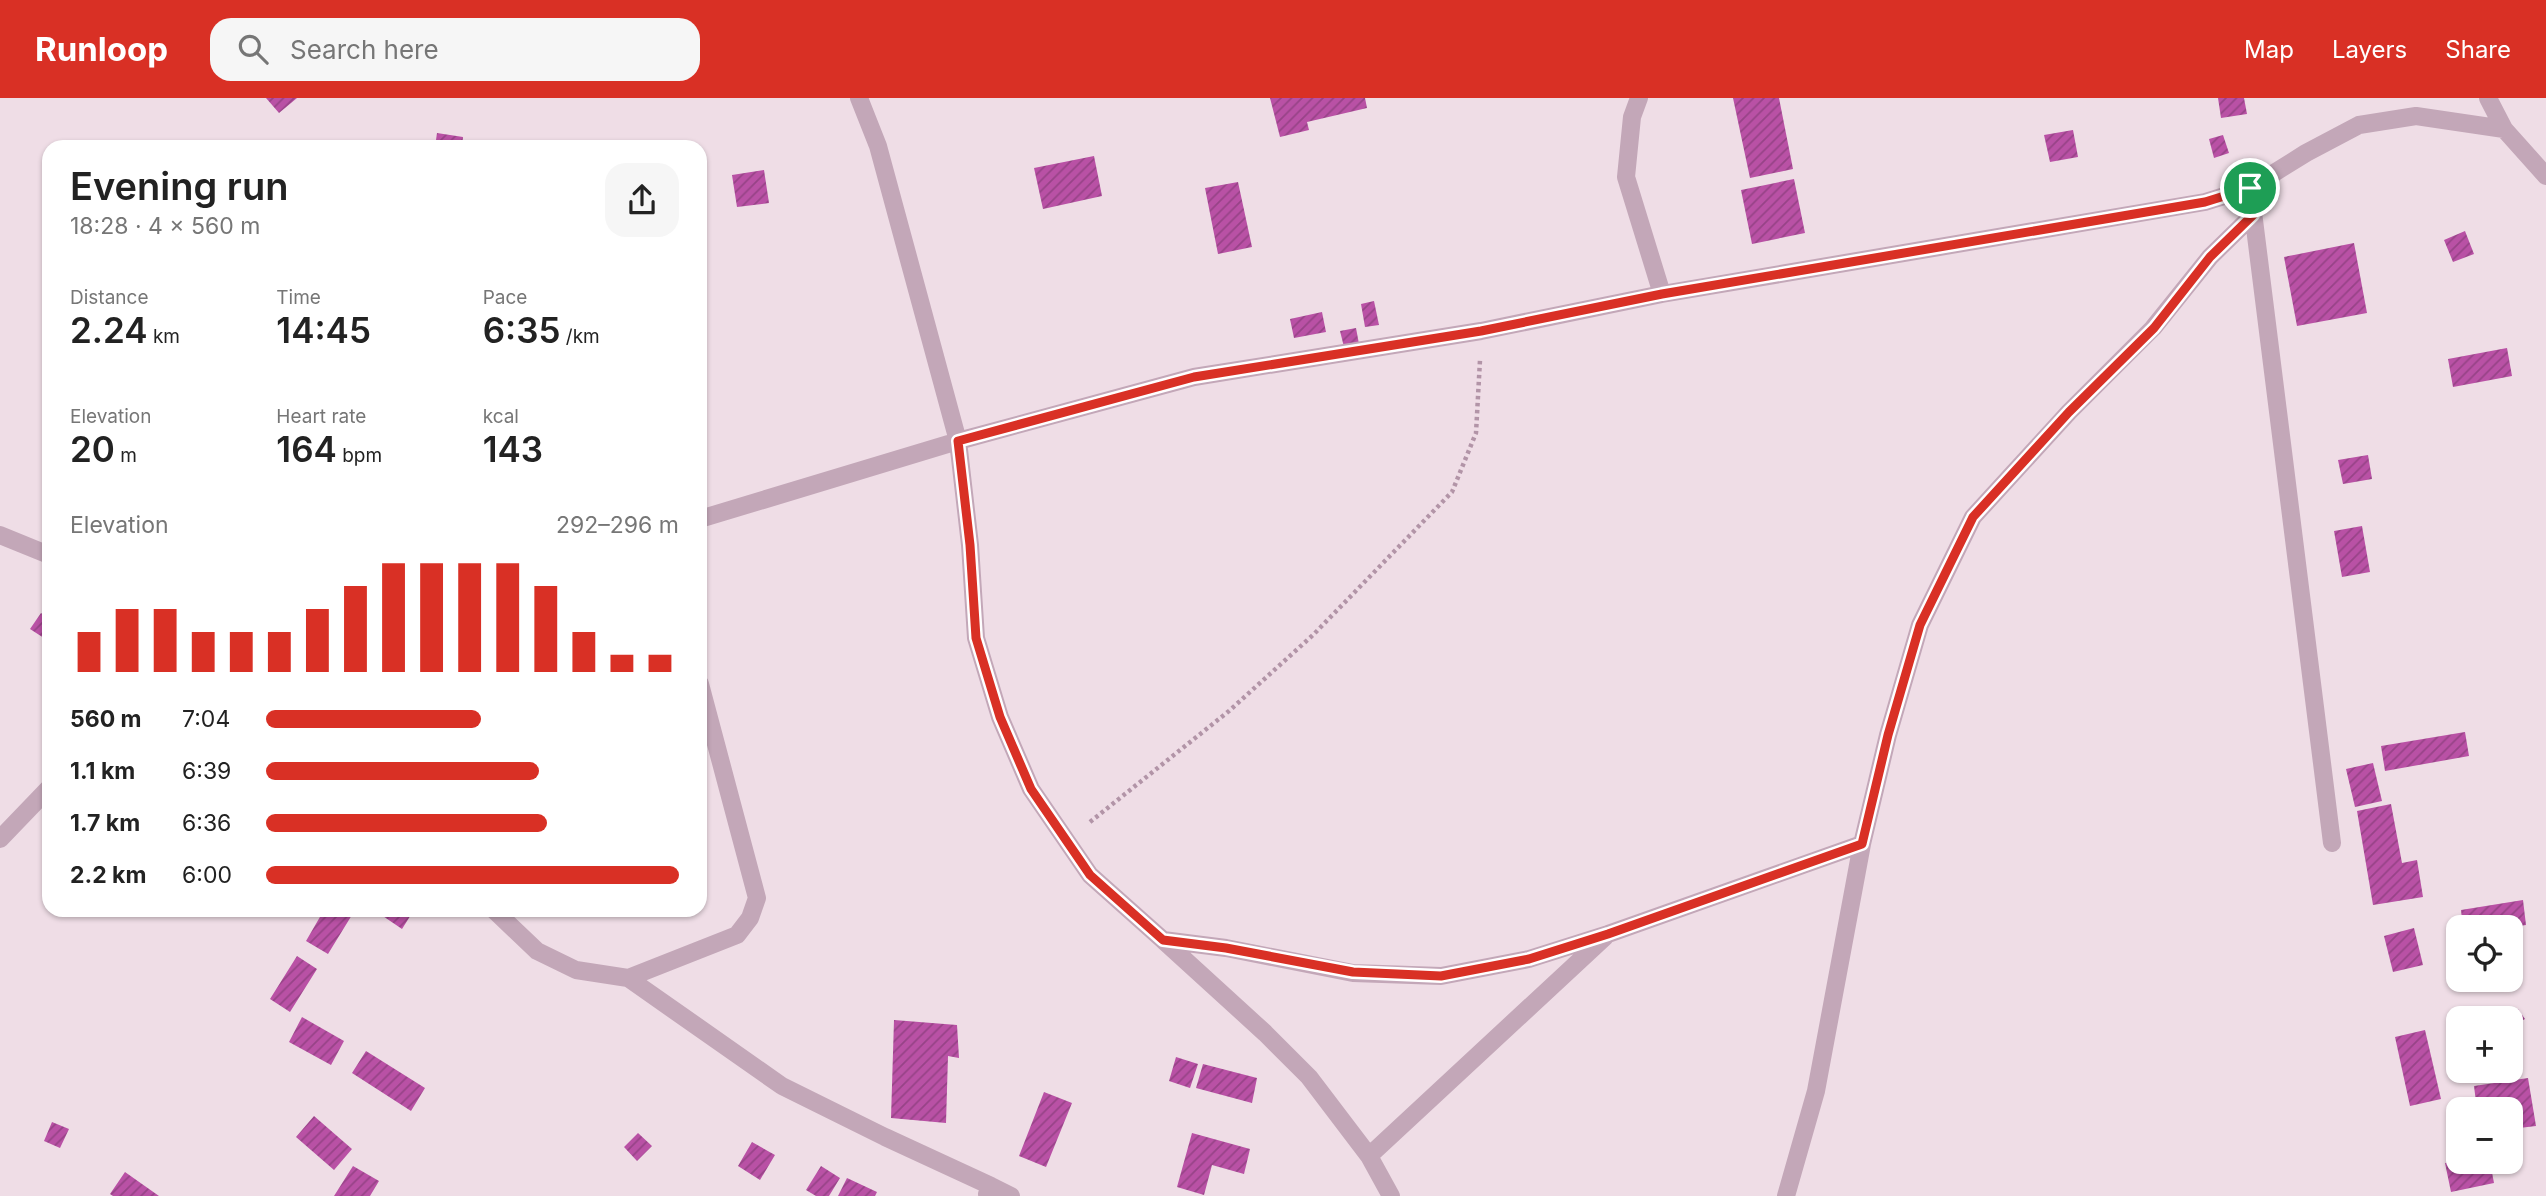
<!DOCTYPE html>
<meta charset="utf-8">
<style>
body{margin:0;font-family:Inter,sans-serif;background:#f6f6f6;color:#222;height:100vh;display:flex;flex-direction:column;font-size:26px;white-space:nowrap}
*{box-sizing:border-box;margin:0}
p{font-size:23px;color:#767676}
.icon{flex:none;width:38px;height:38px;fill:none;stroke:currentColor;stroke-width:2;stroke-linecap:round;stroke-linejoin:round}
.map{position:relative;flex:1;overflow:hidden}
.sheet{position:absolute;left:42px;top:42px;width:665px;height:777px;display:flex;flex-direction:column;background:#fff;border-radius:21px;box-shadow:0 2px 5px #0004}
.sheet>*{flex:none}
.buttons{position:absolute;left:2446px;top:817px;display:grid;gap:14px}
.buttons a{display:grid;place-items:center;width:77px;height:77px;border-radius:14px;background:#fff;box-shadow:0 2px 5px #0004;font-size:35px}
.pin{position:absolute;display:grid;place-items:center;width:60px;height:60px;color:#fff;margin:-30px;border:4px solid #fff;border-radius:50%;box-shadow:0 2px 7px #0007}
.round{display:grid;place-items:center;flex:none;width:74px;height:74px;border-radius:21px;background:#f6f6f6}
.headline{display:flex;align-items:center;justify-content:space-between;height:119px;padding:0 28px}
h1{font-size:38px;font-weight:600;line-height:52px}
.figures{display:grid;grid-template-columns:repeat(3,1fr);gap:10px;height:119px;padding:7px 28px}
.figures div{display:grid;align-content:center}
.figures b{font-size:35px;font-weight:600}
.figures small{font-size:19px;font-weight:400}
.figures p{font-size:19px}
.chart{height:196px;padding:14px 28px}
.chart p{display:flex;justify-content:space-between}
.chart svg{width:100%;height:126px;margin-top:7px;stroke:#d93025;stroke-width:6}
ul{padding:0 28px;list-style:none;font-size:23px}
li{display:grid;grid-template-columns:112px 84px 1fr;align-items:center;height:52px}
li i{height:18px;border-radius:9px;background:#d93025}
header{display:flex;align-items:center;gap:42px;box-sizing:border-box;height:98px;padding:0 35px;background:#d93025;color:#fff}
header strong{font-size:33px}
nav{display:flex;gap:38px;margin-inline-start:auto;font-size:24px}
.search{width:490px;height:63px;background:#f6f6f6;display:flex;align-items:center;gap:18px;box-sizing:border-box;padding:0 24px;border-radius:21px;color:#767676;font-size:26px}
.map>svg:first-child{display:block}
.building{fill:url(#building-hatch)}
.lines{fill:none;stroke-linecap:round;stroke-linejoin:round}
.path{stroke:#b294a7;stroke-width:4.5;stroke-dasharray:3.5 3.5;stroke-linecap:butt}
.minor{stroke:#c3a7b8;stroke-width:18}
.route-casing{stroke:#fff;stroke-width:14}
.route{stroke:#d93025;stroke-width:9}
</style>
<header>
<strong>Runloop</strong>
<div class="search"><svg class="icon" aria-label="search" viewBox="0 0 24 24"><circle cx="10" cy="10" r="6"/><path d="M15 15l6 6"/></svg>Search here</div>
<nav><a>Map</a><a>Layers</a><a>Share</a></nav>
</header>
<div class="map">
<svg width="2546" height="1098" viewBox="0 0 2546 1098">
<defs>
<pattern id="building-hatch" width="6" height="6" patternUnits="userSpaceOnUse" patternTransform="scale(1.75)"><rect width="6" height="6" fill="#b951a5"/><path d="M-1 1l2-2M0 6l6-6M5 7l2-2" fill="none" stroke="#974387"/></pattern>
</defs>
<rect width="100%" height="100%" fill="#efdde6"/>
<!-- building -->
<path class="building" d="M 266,0 L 297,0 L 279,15 Z
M 1270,0 L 1365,0 L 1367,10 L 1307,24 L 1309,32 L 1280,39 Z
M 1733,0 L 1779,0 L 1793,71 L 1750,80 Z
M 2218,0 L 2244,0 L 2247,16 L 2221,20 Z
M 2073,32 L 2078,59 L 2050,64 L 2044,37 Z
M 437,35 L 463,39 L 462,49 L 435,49 Z
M 2223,37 L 2229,55 L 2214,60 L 2209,41 Z
M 1094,58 L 1102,98 L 1043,111 L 1034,70 Z
M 764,72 L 769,105 L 737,109 L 732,77 Z
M 1794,81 L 1805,135 L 1752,146 L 1741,92 Z
M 1238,84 L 1252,149 L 1218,156 L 1205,90 Z
M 2465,133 L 2474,156 L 2453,164 L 2444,142 Z
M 2354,145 L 2367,215 L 2297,228 L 2284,159 Z
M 1374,203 L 1379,227 L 1365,229 L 1361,206 Z
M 1322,214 L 1326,234 L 1294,240 L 1290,221 Z
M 1356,230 L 1359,246 L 1344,249 L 1340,233 Z
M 2507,250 L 2512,278 L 2453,289 L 2448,261 Z
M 2368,357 L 2372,381 L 2343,386 L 2338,362 Z
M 2362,428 L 2370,474 L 2342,479 L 2334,433 Z
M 41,515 L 49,521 L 47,542 L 30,531 Z
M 2465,634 L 2469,658 L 2385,673 L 2381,648 Z
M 2373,665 L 2382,703 L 2355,709 L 2346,671 Z
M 2391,706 L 2402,765 L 2417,762 L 2423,799 L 2373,807 L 2357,713 Z
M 2523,802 L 2526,827 L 2508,830 L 2463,830 L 2461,812 Z
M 324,812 L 355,812 L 328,856 L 306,843 Z
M 374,812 L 414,812 L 402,831 Z
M 2414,830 L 2423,867 L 2393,874 L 2384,838 Z
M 297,858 L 317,871 L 290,914 L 270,901 Z
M 2518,911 L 2525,921 L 2511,929 L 2511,920 L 2501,920 Z
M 302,919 L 344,943 L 331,967 L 289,944 Z
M 894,922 L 957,927 L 959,960 L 948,958 L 946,1025 L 891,1020 Z
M 2425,932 L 2441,1001 L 2410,1008 L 2395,939 Z
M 366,953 L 425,990 L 411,1013 L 352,975 Z
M 1176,959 L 1198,966 L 1190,990 L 1169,983 Z
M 1203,966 L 1257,980 L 1252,1005 L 1196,990 Z
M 2528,980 L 2536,1028 L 2511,1031 L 2511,1012 L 2477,1012 L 2474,988 Z
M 1044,994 L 1072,1005 L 1046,1069 L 1019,1058 Z
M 314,1018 L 352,1051 L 334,1072 L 296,1039 Z
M 52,1024 L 69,1031 L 60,1050 L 44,1043 Z
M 638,1035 L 652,1048 L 637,1063 L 624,1049 Z
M 1192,1035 L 1250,1051 L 1244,1076 L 1212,1067 L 1204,1097 L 1177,1089 Z
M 752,1044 L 775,1057 L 760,1082 L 738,1068 Z
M 2459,1062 L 2490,1064 L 2494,1085 L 2451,1094 L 2445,1065 Z
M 353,1068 L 379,1083 L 370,1098 L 334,1098 Z
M 821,1068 L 840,1080 L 829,1098 L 816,1098 L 806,1092 Z
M 125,1074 L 159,1098 L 113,1098 L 110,1096 Z
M 847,1080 L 877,1094 L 875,1098 L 838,1098 Z"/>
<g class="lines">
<!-- path -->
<path class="path" d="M 1090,724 L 1229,613 L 1313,537 L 1452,394 L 1476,335 L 1480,262"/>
<!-- minor -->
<path class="minor" d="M 859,0 L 878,48 L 958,343 L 970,447 L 976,540 L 1000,619 L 1031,691 L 1090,777 L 1163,842 L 1226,850 L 1353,875 L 1441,878 L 1529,861 L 1608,836 L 1862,746
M 1639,0 L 1632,19 L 1626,79 L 1662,196
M 2488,0 L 2504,31 L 2546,78
M 2250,90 L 2332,745
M 700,421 L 958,343 L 1194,279 L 1481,233 L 1662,196 L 2205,104 L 2250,90 L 2306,55 L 2359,27 L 2416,18 L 2504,31
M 0,437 L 49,457
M 0,741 L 49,690
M 494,812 L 537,853 L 576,872 L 628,880 L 737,837 L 750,820 L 757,800 L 700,586
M 1163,842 L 1265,935 L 1309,979 L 1369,1058 L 1391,1098
M 628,880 L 782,988 L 885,1039 L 991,1088
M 1369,1058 L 1605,839
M 987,1096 L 991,1088 L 1011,1098
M 1786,1098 L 1816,993 L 1862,746 L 1888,637 L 1920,527 L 1973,419 L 2069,314 L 2153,230 L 2210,159 L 2253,117"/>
</g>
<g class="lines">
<defs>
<path id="route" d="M 2250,90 L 2253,117 L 2210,159 L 2154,230 L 2069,314 L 1973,419 L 1920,527 L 1888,637 L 1862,746 L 1608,836 L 1529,861 L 1441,878 L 1353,874 L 1226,850 L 1163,842 L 1090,777 L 1031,691 L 1000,619 L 976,540 L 970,447 L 958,343 L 1194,279 L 1481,233 L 1662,196 L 2205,104 Z"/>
</defs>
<!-- route casing -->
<use href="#route" class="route-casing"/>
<!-- route -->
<use href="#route" class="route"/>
</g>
</svg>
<div class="buttons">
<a><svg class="icon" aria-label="locate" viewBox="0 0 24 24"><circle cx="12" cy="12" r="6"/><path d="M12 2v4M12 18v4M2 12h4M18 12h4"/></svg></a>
<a>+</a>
<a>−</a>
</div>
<div class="pin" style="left:2250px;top:90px;background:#1e9e55"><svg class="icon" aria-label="arrive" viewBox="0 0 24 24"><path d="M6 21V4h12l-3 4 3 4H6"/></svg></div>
<section class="sheet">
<div class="headline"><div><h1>Evening run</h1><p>18:28 · 4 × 560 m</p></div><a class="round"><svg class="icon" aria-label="share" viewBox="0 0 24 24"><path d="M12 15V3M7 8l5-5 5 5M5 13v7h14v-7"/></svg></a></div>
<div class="figures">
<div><p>Distance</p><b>2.24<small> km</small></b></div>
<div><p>Time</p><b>14:45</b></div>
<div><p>Pace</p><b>6:35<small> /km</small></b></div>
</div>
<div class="figures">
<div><p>Elevation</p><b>20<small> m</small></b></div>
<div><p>Heart rate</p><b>164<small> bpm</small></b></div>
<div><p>kcal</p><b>143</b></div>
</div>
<div class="chart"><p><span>Elevation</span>292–296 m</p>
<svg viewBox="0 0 160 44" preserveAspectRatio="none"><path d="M5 44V30M15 44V22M25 44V22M35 44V30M45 44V30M55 44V30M65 44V22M75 44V14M85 44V6M95 44V6M105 44V6M115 44V6M125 44V14M135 44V30M145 44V38M155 44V38"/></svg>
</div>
<ul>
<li><b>560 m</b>7:04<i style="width:52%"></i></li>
<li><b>1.1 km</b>6:39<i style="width:66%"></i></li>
<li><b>1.7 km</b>6:36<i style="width:68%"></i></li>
<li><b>2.2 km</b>6:00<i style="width:100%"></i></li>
</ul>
</section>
</div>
